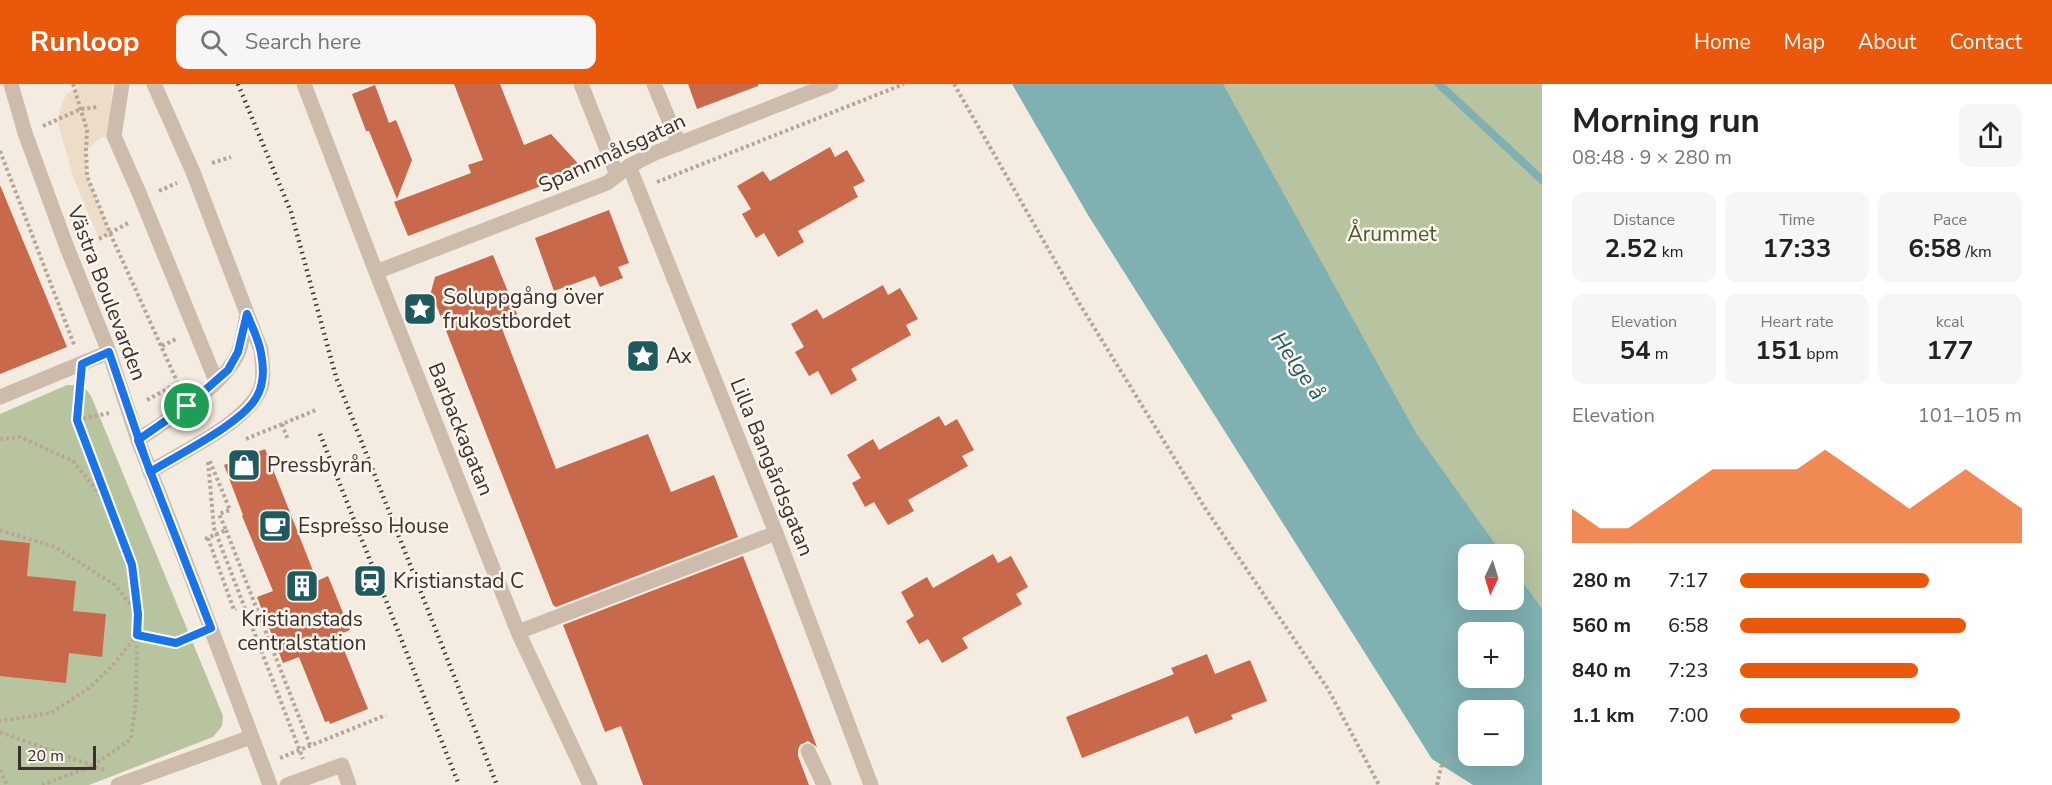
<!DOCTYPE html>
<meta charset="utf-8">
<style>
body{margin:0;font-family:"Nunito Sans",sans-serif;background:#f6f6f6;color:#222;height:100vh;display:flex;flex-direction:column;font-size:22px;white-space:nowrap}
*{box-sizing:border-box;margin:0}
p{font-size:20px;color:#767676}
.icon{flex:none;width:33px;height:33px;fill:none;stroke:currentColor;stroke-width:2;stroke-linecap:round;stroke-linejoin:round}
.map{position:relative;flex:1;overflow:hidden}
.drawer{display:flex;flex-direction:column;background:#fff;width:510px}
.drawer>*{flex:none}
.needle{width:39px;rotate:184deg}
.buttons{position:absolute;left:1458px;top:460px;display:grid;gap:12px}
.buttons a{display:grid;place-items:center;width:66px;height:66px;border-radius:12px;background:#fff;box-shadow:0 6px 24px #0002;font-size:30px}
.scale{position:absolute;left:18px;bottom:15px;width:78px;box-sizing:border-box;padding-left:6px;border:3px solid #3b302b;border-top:0;font-size:16px;line-height:21px;white-space:nowrap;color:#3b302b;-webkit-text-stroke:4px #fbf5ee;paint-order:stroke}
.pin{position:absolute;display:grid;place-items:center;width:51px;height:51px;color:#fff;margin:-26px;border:3px solid #fff;border-radius:50%;box-shadow:0 2px 6px #0007}
.round{display:grid;place-items:center;flex:none;width:63px;height:63px;border-radius:12px;background:#f6f6f6}
.headline{display:flex;align-items:center;justify-content:space-between;height:102px;padding:0 30px}
h1{font-size:33px;font-weight:700;line-height:45px}
.metrics{display:grid;grid-template-columns:repeat(3,1fr);gap:9px;height:102px;padding:6px 30px}
.metrics div{display:grid;align-content:center;border-radius:12px;background:#f6f6f6;text-align:center}
.metrics b{font-size:26px;font-weight:700}
.metrics small{font-size:16px;font-weight:400}
.metrics p{font-size:16px}
.chart{height:168px;padding:12px 30px}
.chart p{display:flex;justify-content:space-between}
.chart svg{width:100%;height:108px;margin-top:6px;fill:#ea580c;opacity:.7}
ul{padding:0 30px;list-style:none;font-size:20px}
li{display:grid;grid-template-columns:96px 72px 1fr;align-items:center;height:45px}
li i{height:15px;border-radius:8px;background:#ea580c}
header{display:flex;align-items:center;gap:36px;box-sizing:border-box;height:84px;padding:0 30px;background:#ea580c;color:#fff}
header strong{font-size:28px}
nav{display:flex;gap:33px;margin-inline-start:auto;font-size:21px}
.search{width:420px;height:54px;background:#f6f6f6;display:flex;align-items:center;gap:15px;box-sizing:border-box;padding:0 21px;border-radius:12px;color:#767676;font-size:22px}
main{display:flex;flex:1;min-height:0}
.map>svg:first-child{display:block}
.green{fill:#b8c4a0;fill-rule:evenodd}
.plaza{fill:#ecdcc8}
.water{fill:#7fb0b2;fill-rule:evenodd}
.lines{fill:none;stroke-linecap:round;stroke-linejoin:round}
.stream{stroke:#7fb0b2;stroke-width:8}
.building{fill:#c8694b}
.path{stroke:#b9a596;stroke-width:4;stroke-dasharray:3 3;stroke-linecap:butt}
.minor{stroke:#cdbbac;stroke-width:15}
.rail{stroke:#3b302b;stroke-width:4.5;stroke-dasharray:1.5 4.5;stroke-linecap:butt}
.route-casing{stroke:#fff;stroke-width:12}
.route{stroke:#1a73e8;stroke-width:8}
.labels{text-anchor:middle;dominant-baseline:central;stroke-width:5;stroke-linejoin:round;paint-order:stroke}
.street-label{font-size:21px;fill:#3b302b;stroke:#fbf5ee}
.park-label{font-size:21px;fill:#4a5a2e;stroke:#fbf5ee}
.poi-label{font-size:21px;fill:#3b302b;stroke:#fbf5ee;text-anchor:start}
.water-label{font-size:22px;font-style:italic;fill:#1f5a5e;stroke:#fbf5ee}
</style>
<header>
<strong>Runloop</strong>
<div class="search"><svg class="icon" aria-label="search" viewBox="0 0 24 24"><circle cx="10" cy="10" r="6"/><path d="M15 15l6 6"/></svg>Search here</div>
<nav><a>Home</a><a>Map</a><a>About</a><a>Contact</a></nav>
</header>
<main>
<div class="map">
<svg width="1542" height="701" viewBox="0 0 1542 701">
<rect width="100%" height="100%" fill="#f4ebe1"/>
<!-- green -->
<path class="green" d="M 1124,0 L 1542,0 L 1542,624 L 1514,594 L 1514,549 L 1468,549 ZM 1468,471 L 1514,471 L 1514,516 L 1468,516 Z
M 67,301 L 83,301 L 91,312 L 223,632 L 222,642 L 213,653 L 89,701 L 0,701 L 0,330 Z"/>
<!-- plaza -->
<path class="plaza" d="M 82,0 L 112,0 L 110,54 L 102,53 L 86,66 L 87,92 L 110,149 L 99,155 L 74,95 L 57,36 L 63,17 L 67,10 Z"/>
<!-- water -->
<path class="water" d="M 1012,0 L 1223,0 L 1416,349 L 1503,471 L 1468,471 L 1468,516 L 1514,516 L 1514,486 L 1542,525 L 1542,701 L 1473,701 L 1432,675 L 1088,131 ZM 1468,549 L 1514,549 L 1514,594 L 1468,594 ZM 1468,627 L 1514,627 L 1514,672 L 1468,672 Z"/>
<g class="lines">
<!-- stream -->
<path class="stream" d="M 1439,0 L 1542,96"/>
</g>
<!-- building -->
<path class="building" d="M 454,0 L 500,0 L 524,61 L 551,50 L 584,86 L 408,152 L 394,118 L 471,89 L 468,81 L 483,76 Z
M 688,0 L 758,0 L 758,2 L 697,25 Z
M 375,1 L 389,39 L 396,36 L 412,76 L 397,115 L 369,47 L 366,47 L 352,10 Z
M 830,63 L 835,73 L 847,66 L 865,97 L 853,103 L 858,113 L 798,147 L 804,158 L 778,173 L 764,149 L 756,154 L 742,130 L 751,125 L 737,102 L 763,87 L 770,97 Z
M 0,101 L 67,263 L 0,290 Z
M 609,126 L 629,179 L 618,183 L 623,194 L 600,203 L 595,192 L 554,207 L 535,154 Z
M 493,171 L 519,235 L 501,242 L 556,385 L 648,350 L 671,408 L 714,391 L 738,453 L 556,523 L 553,521 L 431,208 L 435,193 Z
M 883,201 L 888,211 L 900,204 L 918,235 L 906,241 L 911,251 L 851,285 L 857,296 L 831,311 L 818,287 L 809,292 L 795,268 L 804,263 L 791,240 L 817,225 L 823,235 Z
M 939,332 L 945,342 L 957,335 L 974,366 L 962,372 L 968,382 L 908,416 L 914,427 L 888,441 L 874,418 L 865,423 L 852,399 L 861,394 L 847,371 L 873,355 L 879,366 Z
M 265,365 L 317,497 L 328,492 L 350,546 L 338,551 L 368,625 L 330,640 L 329,637 L 325,638 L 299,573 L 283,579 L 257,513 L 273,507 L 242,432 L 243,431 L 224,381 Z
M 0,456 L 30,459 L 27,492 L 76,497 L 73,527 L 106,530 L 102,573 L 69,569 L 66,599 L 0,592 Z
M 993,470 L 998,479 L 1011,472 L 1028,503 L 1016,510 L 1022,520 L 962,554 L 968,564 L 942,579 L 928,555 L 919,560 L 906,537 L 914,532 L 901,508 L 927,493 L 933,504 Z
M 743,472 L 817,663 L 808,657 L 800,661 L 798,666 L 798,672 L 809,701 L 643,701 L 621,642 L 605,648 L 563,541 Z
M 1207,570 L 1215,590 L 1250,576 L 1267,617 L 1231,631 L 1233,635 L 1195,650 L 1188,632 L 1082,674 L 1066,633 L 1174,590 L 1171,584 Z"/>
<g class="lines">
<!-- path -->
<path class="path" d="M 73,0 L 87,46 L 86,66 L 87,92 L 110,149 L 180,304
M 954,0 L 1079,219 L 1205,424 L 1328,605 L 1379,701
M 43,42 L 81,25 L 98,23
M 0,67 L 75,263
M 212,79 L 231,73
M 657,98 L 904,0
M 159,107 L 177,99
M 99,155 L 130,138
M 162,262 L 178,254
M 80,302 L 77,336 L 98,389 L 109,422
M 147,316 L 178,299
M 77,336 L 109,329
M 282,340 L 288,356
M 0,355 L 20,353 L 73,377 L 109,422 L 132,481 L 138,530
M 246,355 L 316,326
M 208,378 L 214,444 L 303,675
M 0,446 L 55,463 L 115,501 L 138,530 L 137,551 L 113,581 L 89,604 L 51,629 L 0,637
M 226,446 L 310,661
M 208,454 L 234,526 L 236,525
M 205,455 L 226,446 L 219,430 L 230,426 L 209,375
M 0,648 L 105,686
M 280,674 L 386,631
M 0,686 L 7,701
M 42,701 L 92,682 L 131,655 L 136,617 L 137,551 L 176,559 L 194,552
M 1437,701 L 1441,683 L 1453,670"/>
<!-- minor -->
<path class="minor" d="M 11,0 L 25,49 L 66,161 L 109,268 L 138,356 L 182,468 L 270,701
M 122,0 L 114,52 L 140,111 L 216,297
M 304,0 L 376,188 L 518,548 L 590,701
M 581,0 L 617,91
M 654,0 L 679,60
M 629,82 L 776,449 L 871,701
M 376,188 L 607,99 L 629,82 L 655,69 L 831,0
M 0,313 L 109,268
M 138,356 C 168,335 225,302 239,267 C 243,255 245,242 247,230
M 150,388 C 180,368 255,336 262,299 C 264,289 262,277 261,266 L 193,88 L 154,0
M 518,548 L 776,449
M 808,667 L 824,701
M 118,701 L 251,653
M 287,701 L 342,681 L 349,701"/>
<!-- rail -->
<path class="rail" d="M 238,0 L 291,128 L 336,293 L 497,701
M 320,350 L 459,701"/>
</g>
<g class="lines">
<defs>
<path id="route" d="M 187,322 L 138,356 C 162,419 187,481 211,544 L 176,559 L 137,551 L 138,530 L 132,481 L 77,336 L 82,280 L 109,268 L 150,388 C 177,371 241,340 256,314 C 264,301 264,284 261,269 C 259,256 252,243 247,230 L 238,268 L 228,286 L 187,322"/>
</defs>
<!-- route casing -->
<use href="#route" class="route-casing"/>
<!-- route -->
<use href="#route" class="route"/>
</g>
<!-- icons -->
<defs>
<symbol id="sight-square" viewBox="-11 -11 22 22"><rect x="-9" y="-9" width="18" height="18" rx="4" fill="#1f5a5e" stroke="#fbf5ee"/><path d="M0-6L1.8-2.2L6-1.7L2.9 1.2L3.7 5.4L0 3.3L-3.7 5.4L-2.9 1.2L-6-1.7L-1.8-2.2Z" fill="#fff"/></symbol>
<symbol id="shop-square" viewBox="-11 -11 22 22"><rect x="-9" y="-9" width="18" height="18" rx="4" fill="#1f5a5e" stroke="#fbf5ee"/><path d="M-5-2.5h2.3a2.7 3.5 0 0 1 5.4 0H5L5.5 6h-11ZM-1.5-2.5h3a1.5 2.3 0 0 0-3 0Z" fill="#fff"/></symbol>
<symbol id="cafe-square" viewBox="-11 -11 22 22"><rect x="-9" y="-9" width="18" height="18" rx="4" fill="#1f5a5e" stroke="#fbf5ee"/><path d="M-5.5-4.5H6V0H3Q3 3.5 0 3.5H-2.5Q-5.5 3.5-5.5 0ZM3-3.2v2h1.7v-2ZM-6 4.5H4V6H-6Z" fill="#fff"/></symbol>
<symbol id="station-square" viewBox="-11 -11 22 22"><rect x="-9" y="-9" width="18" height="18" rx="4" fill="#1f5a5e" stroke="#fbf5ee"/><path d="M-3-6H3Q5-6 5-4V2Q5 4 3 4L4.5 6H3L1.5 4h-3L-3 6H-4.5L-3 4Q-5 4-5 2V-4Q-5-6-3-6ZM-3.5-4v3h7v-3ZM-3.5 1v1.5H-2V1ZM2 1v1.5H3.5V1Z" fill="#fff"/></symbol>
<symbol id="building-square" viewBox="-11 -11 22 22"><rect x="-9" y="-9" width="18" height="18" rx="4" fill="#1f5a5e" stroke="#fbf5ee"/><path d="M-4-6H4V6H1V3H-1V6H-4ZM-2.5-4.3h1.7v1.8h-1.7ZM.8-4.3h1.7v1.8H.8ZM-2.5-1h1.7V.8h-1.7ZM.8-1h1.7V.8H.8Z" fill="#fff"/></symbol>
</defs>
<g fill-rule="evenodd">
<use href="#sight-square" x="401" y="206" width="38" height="38"/>
<use href="#sight-square" x="624" y="253" width="38" height="38"/>
<use href="#shop-square" x="225" y="362" width="38" height="38"/>
<use href="#cafe-square" x="256" y="423" width="38" height="38"/>
<use href="#station-square" x="351" y="478" width="38" height="38"/>
<use href="#building-square" x="283" y="483" width="38" height="38"/>
</g>
<g class="labels">
<!-- street labels -->
<g class="street-label">
<text transform="translate(612 69) rotate(-25)">Spannmålsgatan</text>
<text transform="translate(107 209) rotate(69)">Västra Boulevarden</text>
<text transform="translate(461 345) rotate(68)">Barbackagatan</text>
<text transform="translate(772 383) rotate(68)">Lilla Bangårdsgatan</text>
</g>
<!-- park labels -->
<g class="park-label">
<text x="1392" y="150">Årummet</text>
</g>
<!-- poi labels -->
<g class="poi-label">
<text x="443" y="213">Soluppgång över<tspan x="443" dy="24">frukostbordet</tspan></text>
<text x="666" y="272">Ax</text>
<text x="267" y="381">Pressbyrån</text>
<text x="298" y="442">Espresso House</text>
<text x="393" y="497">Kristianstad C</text>
<text x="302" y="535" text-anchor="middle">Kristianstads<tspan x="302" dy="24">centralstation</tspan></text>
</g>
<!-- water labels -->
<g class="water-label">
<text transform="translate(1298 282) rotate(55)">Helge å</text>
</g>
</g>
</svg>
<div class="buttons">
<a><svg class="needle" viewBox="-14 -14 28 28"><path d="M0-13l5 13h-10z" fill="#e53935"/><path d="M0 13l5-13h-10z" fill="#767676"/></svg></a>
<a>+</a>
<a>−</a>
</div>
<div class="scale">20 m</div>
<div class="pin" style="left:187px;top:322px;background:#1e9e55"><svg class="icon" aria-label="arrive" viewBox="0 0 24 24"><path d="M6 21V4h12l-3 4 3 4H6"/></svg></div>
</div>
<section class="drawer">
<div class="headline"><div><h1>Morning run</h1><p>08:48 · 9 × 280 m</p></div><a class="round"><svg class="icon" aria-label="share" viewBox="0 0 24 24"><path d="M12 15V3M7 8l5-5 5 5M5 13v7h14v-7"/></svg></a></div>
<div class="metrics">
<div><p>Distance</p><b>2.52<small> km</small></b></div>
<div><p>Time</p><b>17:33</b></div>
<div><p>Pace</p><b>6:58<small> /km</small></b></div>
</div>
<div class="metrics">
<div><p>Elevation</p><b>54<small> m</small></b></div>
<div><p>Heart rate</p><b>151<small> bpm</small></b></div>
<div><p>kcal</p><b>177</b></div>
</div>
<div class="chart"><p><span>Elevation</span>101–105 m</p>
<svg viewBox="0 0 160 44" preserveAspectRatio="none"><path d="M0 44V30L10 38L20 38L30 30L40 22L50 14L60 14L70 14L80 14L90 6L100 14L110 22L120 30L130 22L140 14L150 22L160 30V44z"/></svg>
</div>
<ul>
<li><b>280 m</b>7:17<i style="width:67%"></i></li>
<li><b>560 m</b>6:58<i style="width:80%"></i></li>
<li><b>840 m</b>7:23<i style="width:63%"></i></li>
<li><b>1.1 km</b>7:00<i style="width:78%"></i></li>
</ul>
</section>
</main>
